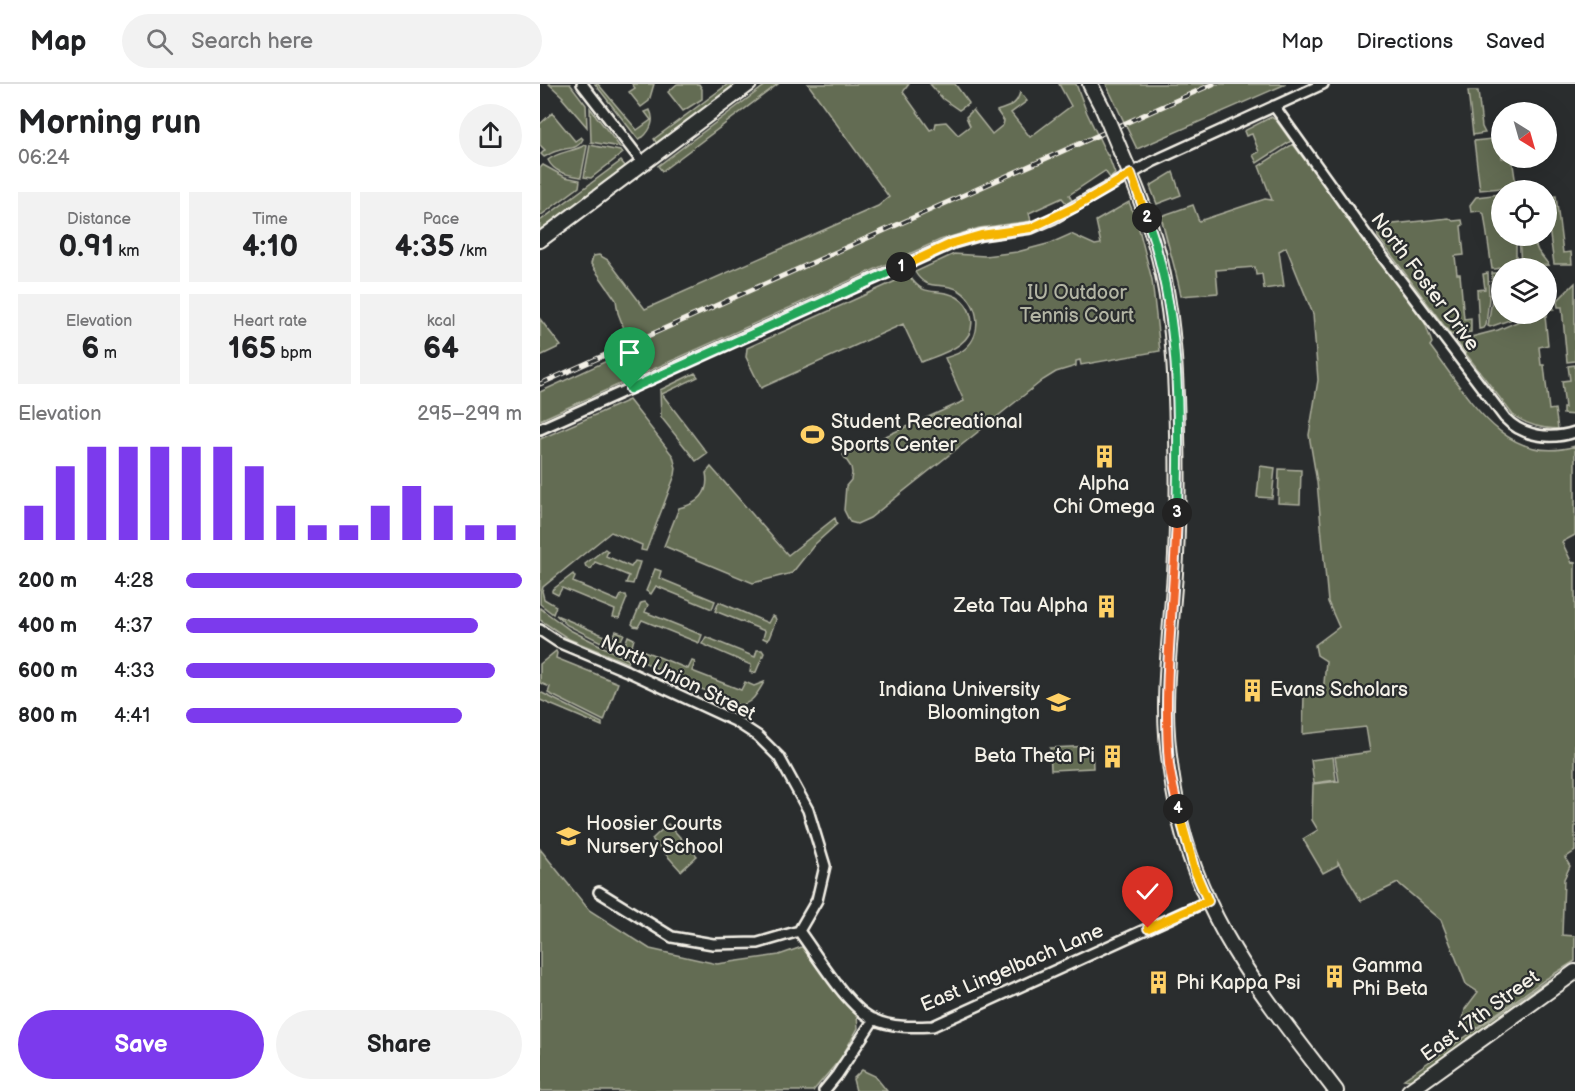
<!DOCTYPE html>
<meta charset="utf-8">
<style>
body{margin:0;font-family:"Balsamiq Sans",sans-serif;background:#f2f2f2;color:#202124;height:100vh;display:flex;flex-direction:column;font-size:22px;white-space:nowrap}
*{box-sizing:border-box;margin:0}
p{font-size:20px;color:#757577}
.icon{flex:none;width:33px;height:33px;fill:none;stroke:currentColor;stroke-width:2;stroke-linecap:round;stroke-linejoin:round}
.map{position:relative;flex:1;overflow:hidden}
.details{display:flex;flex-direction:column;background:#fff;width:540px}
.details>*{flex:none}
.needle{width:39px;rotate:143deg}
.buttons{position:absolute;left:951px;top:18px;display:grid;gap:12px}
.buttons a{display:grid;place-items:center;width:66px;height:66px;border-radius:50%;background:#fff;box-shadow:0 6px 24px #0002;font-size:30px}
.pin{position:absolute;display:grid;place-items:center;width:51px;height:51px;color:#fff;margin:-62px -26px;border-radius:50% 50% 50% 0;rotate:-45deg;box-shadow:0 0 6px #0007}
.pin .icon{rotate:45deg}
.km{position:absolute;width:30px;height:30px;margin:-15px;border-radius:50%;background:#222;color:#fff;font-size:16px;line-height:30px;text-align:center}
.round{display:grid;place-items:center;flex:none;width:63px;height:63px;border-radius:32px;background:#f2f2f2}
.overview{display:flex;align-items:center;justify-content:space-between;height:102px;padding:0 18px}
h1{font-size:33px;font-weight:800;line-height:45px}
.metrics{display:grid;grid-template-columns:repeat(3,1fr);gap:9px;height:102px;padding:6px 18px}
.metrics div{display:grid;align-content:center;border-radius:0px;background:#f2f2f2;text-align:center}
.metrics b{font-size:30px;font-weight:800}
.metrics small{font-size:16px;font-weight:400}
.metrics p{font-size:16px}
.chart{height:168px;padding:12px 18px}
.chart p{display:flex;justify-content:space-between}
.chart svg{width:100%;height:108px;margin-top:6px;stroke:#7c3aed;stroke-width:6}
.cta{display:flex;gap:12px;margin-top:auto;padding:12px 18px}
.cta a{flex:1;height:69px;border-radius:36px;background:#7c3aed;color:#fff;font-size:24px;font-weight:800;line-height:69px;text-align:center}
.cta a+a{background:#f2f2f2;color:#202124}
ul{padding:0 18px;list-style:none;font-size:20px}
li{display:grid;grid-template-columns:96px 72px 1fr;align-items:center;height:45px}
li i{height:15px;border-radius:8px;background:#7c3aed}
header{display:flex;align-items:center;gap:36px;box-sizing:border-box;height:84px;padding:0 30px;background:#fff;border-bottom:2px solid #e0e0e0}
header strong{font-size:28px}
nav{display:flex;gap:33px;margin-inline-start:auto;font-size:21px}
.search{width:420px;height:54px;background:#f2f2f2;display:flex;align-items:center;gap:15px;box-sizing:border-box;padding:0 21px;border-radius:33px;color:#757577;font-size:22px}
main{display:flex;flex:1;min-height:0}
.map>svg:first-child{display:block}
.green{fill:#646c52;stroke:#acae9d;stroke-width:1.5}
.lines{fill:none;stroke-linecap:round;stroke-linejoin:round}
.street-casing{stroke:#f4f1e8;stroke-width:14}
.secondary-casing{stroke:#f4f1e8;stroke-width:18}
.street{stroke:#2a2d2e;stroke-width:9}
.secondary{stroke:#2a2d2e;stroke-width:14}
.rail-casing{stroke:#f4f1e8;stroke-width:5}
.rail{stroke:#2a2d2e;stroke-width:3;stroke-dasharray:9;stroke-linecap:butt}
.secondary-bridge-casing{stroke:#f4f1e8;stroke-width:18;stroke-linecap:butt}
.secondary-bridge{stroke:#2a2d2e;stroke-width:14}
.split-1-casing{stroke:#fff;stroke-width:12}
.split-2-casing{stroke:#fff;stroke-width:12}
.split-3-casing{stroke:#fff;stroke-width:12}
.split-4-casing{stroke:#fff;stroke-width:12}
.split-5-casing{stroke:#fff;stroke-width:12}
.split-1{stroke:#22a559;stroke-width:8}
.split-2{stroke:#f5b400;stroke-width:8}
.split-3{stroke:#22a559;stroke-width:8}
.split-4{stroke:#f0652b;stroke-width:8}
.split-5{stroke:#f5b400;stroke-width:8}
.labels{text-anchor:middle;dominant-baseline:central;stroke-width:4.5;stroke-linejoin:round;paint-order:stroke}
.street-label{font-size:20px;fill:#f4f1e8;stroke:#2a2d2e}
.park-label{font-size:20px;fill:#b3b5a4;stroke:#2a2d2e}
.poi-label{font-size:20px;fill:#f4f1e8;stroke:#2a2d2e;text-anchor:start}
</style>
<header>
<strong>Map</strong>
<div class="search"><svg class="icon" aria-label="search" viewBox="0 0 24 24"><circle cx="10" cy="10" r="6"/><path d="M15 15l6 6"/></svg>Search here</div>
<nav><a>Map</a><a>Directions</a><a>Saved</a></nav>
</header>
<main>
<section class="details">
<div class="overview"><div><h1>Morning run</h1><p>06:24</p></div><a class="round"><svg class="icon" aria-label="share" viewBox="0 0 24 24"><path d="M12 15V3M7 8l5-5 5 5M5 13v7h14v-7"/></svg></a></div>
<div class="metrics">
<div><p>Distance</p><b>0.91<small> km</small></b></div>
<div><p>Time</p><b>4:10</b></div>
<div><p>Pace</p><b>4:35<small> /km</small></b></div>
</div>
<div class="metrics">
<div><p>Elevation</p><b>6<small> m</small></b></div>
<div><p>Heart rate</p><b>165<small> bpm</small></b></div>
<div><p>kcal</p><b>64</b></div>
</div>
<div class="chart"><p><span>Elevation</span>295–299 m</p>
<svg viewBox="0 0 160 44" preserveAspectRatio="none"><path d="M5 44V30M15 44V14M25 44V6M35 44V6M45 44V6M55 44V6M65 44V6M75 44V14M85 44V30M95 44V38M105 44V38M115 44V30M125 44V22M135 44V30M145 44V38M155 44V38"/></svg>
</div>
<ul>
<li><b>200 m</b>4:28<i style="width:100%"></i></li>
<li><b>400 m</b>4:37<i style="width:87%"></i></li>
<li><b>600 m</b>4:33<i style="width:92%"></i></li>
<li><b>800 m</b>4:41<i style="width:82%"></i></li>
</ul>
<div class="cta"><a>Save</a><a>Share</a></div>
</section>
<div class="map">
<svg width="1035" height="1007" viewBox="0 0 1035 1007">
<rect width="100%" height="100%" fill="#2a2d2e"/>
<filter id="ink" filterUnits="userSpaceOnUse"><feTurbulence type="fractalNoise" baseFrequency=".0167" numOctaves="2"/><feDisplacementMap in="SourceGraphic" scale="12" xChannelSelector="R" yChannelSelector="G"/><feConvolveMatrix kernelMatrix="1 2 1 2 8 2 1 2 1" color-interpolation-filters="sRGB"/></filter>
<g filter="url(#ink)">
<!-- green -->
<path class="green" d="M 9,0 L 30,0 L 46,21 L 47,43 L 22,14 L 23,13 Z
M 55,0 L 58,0 L 97,46 L 111,36 L 105,28 L 110,26 C 115,36 111,46 103,53 L 98,55 Z
M 92,0 L 114,0 L 109,17 L 101,23 L 89,8 L 95,4 Z
M 137,0 L 159,0 L 162,5 L 162,15 L 143,27 L 128,8 Z
M 188,0 L 197,0 L 117,60 L 114,55 Z
M 227,0 L 238,0 L 122,87 L 118,82 Z
M 268,0 L 369,0 L 363,8 L 390,46 L 395,44 L 396,39 L 406,38 L 418,51 L 430,42 L 426,33 L 433,26 L 452,50 L 463,41 L 464,37 L 457,27 C 468,23 477,22 480,8 L 487,17 L 471,29 L 490,53 L 531,22 L 519,0 L 536,0 L 547,29 L 567,71 L 568,71 L 575,90 L 570,94 L 565,87 L 529,111 L 533,118 L 527,120 L 522,114 L 489,129 L 491,137 L 439,144 L 400,156 L 0,336 L 0,308 L 69,276 L 84,252 L 85,247 L 78,229 L 76,216 L 51,180 L 53,172 L 59,171 L 68,176 L 105,225 L 338,122 L 349,113 Z
M 390,0 L 415,0 L 429,19 L 419,26 L 403,15 Z
M 566,0 L 746,0 L 597,65 Z
M 928,7 L 938,7 L 942,43 L 945,49 L 933,51 Z
M 50,24 L 80,63 L 51,58 Z
M 12,29 L 35,57 L 41,53 L 43,55 C 37,67 27,63 17,67 C 12,68 7,72 4,73 L 1,70 L 5,66 L 0,61 L 0,40 Z
M 731,33 L 736,36 L 751,57 L 717,79 L 713,71 L 719,68 L 712,50 L 706,52 L 704,47 Z
M 961,54 L 962,74 L 972,74 L 976,101 L 973,103 L 940,106 L 934,57 Z
M 753,60 L 885,239 L 892,259 L 890,262 C 926,309 964,384 1035,362 L 1035,451 L 1022,458 L 1032,479 L 1035,478 L 1035,767 L 1025,774 L 1030,782 L 1024,795 L 1022,851 L 1035,852 L 1035,877 L 1006,895 L 933,946 L 922,941 L 925,925 L 938,908 L 926,900 L 901,836 L 858,799 L 821,817 L 798,778 L 798,781 L 783,789 L 763,755 L 778,746 L 772,736 L 773,700 L 799,697 L 795,673 L 830,668 L 826,643 L 763,650 L 764,611 L 783,610 L 786,577 L 777,571 L 775,561 L 799,543 L 788,518 L 777,398 L 769,351 L 778,296 L 773,230 L 746,163 L 739,167 L 744,202 L 724,205 L 722,190 L 716,191 L 715,183 L 676,186 L 678,209 L 641,212 C 636,185 627,159 621,132 L 653,121 L 659,137 L 725,115 L 732,116 L 719,82 Z
M 45,61 L 47,62 L 41,93 C 29,91 14,89 8,76 C 19,67 33,68 45,61 Z
M 50,61 L 80,67 L 83,69 L 51,94 L 44,93 Z
M 81,77 L 86,83 L 0,147 L 0,137 Z
M 3,81 L 25,93 L 40,96 L 39,103 L 0,132 L 0,84 Z
M 633,88 L 641,111 L 617,120 L 610,102 Z
M 961,110 L 962,152 L 976,152 L 976,180 C 967,181 962,185 952,185 L 944,130 L 940,127 L 931,128 L 930,121 L 936,113 Z
M 1016,112 L 1023,169 L 1031,168 L 1032,180 L 1014,180 L 1007,130 L 1006,113 Z
M 589,118 L 598,141 L 612,196 L 620,267 L 541,281 L 540,276 L 536,277 L 536,282 L 516,288 L 503,296 L 330,434 L 317,440 L 310,438 L 304,426 L 306,402 L 311,396 L 312,389 L 311,383 L 303,371 L 424,317 L 405,274 C 411,272 418,270 422,267 C 444,252 440,220 420,207 C 403,196 387,209 375,188 L 414,170 L 445,172 L 477,168 L 511,159 L 531,150 L 555,161 L 561,160 L 556,137 Z
M 909,134 L 913,137 L 922,136 L 923,141 L 921,142 L 924,171 L 915,172 L 917,190 L 920,190 L 924,235 L 931,234 L 931,248 L 911,251 L 838,153 L 837,147 L 844,141 Z
M 979,152 L 992,152 L 998,167 L 1009,181 L 983,183 L 981,181 Z
M 948,189 L 949,214 L 946,241 L 944,244 L 939,245 L 937,206 L 945,205 L 943,190 Z
M 952,189 L 961,189 L 962,230 L 986,230 L 950,243 L 948,242 L 952,215 Z
M 369,191 C 384,216 397,202 417,213 C 424,217 429,224 431,232 C 438,261 401,270 381,278 L 363,240 L 221,304 L 206,273 L 207,264 Z
M 1035,199 L 1035,277 L 1027,278 L 1022,223 L 1018,223 L 1017,217 Z
M 1010,221 L 1013,221 L 1014,225 L 1007,226 L 1007,232 L 1005,232 L 1008,261 L 999,263 L 1001,281 L 1004,281 L 1009,326 L 1015,325 L 1018,345 C 1001,345 987,341 973,331 L 916,257 L 958,246 L 996,230 L 1006,230 L 1007,223 Z
M 0,235 L 21,262 L 0,272 Z
M 1035,281 L 1035,331 L 1023,330 L 1023,324 L 1025,324 L 1022,297 L 1030,296 L 1028,282 Z
M 155,289 L 158,293 L 122,310 L 167,369 L 156,377 L 121,333 L 120,306 Z
M 89,316 L 133,372 L 136,384 L 135,391 L 106,467 L 101,466 L 102,461 L 71,448 L 3,503 L 2,507 L 4,515 L 16,522 L 13,530 L 0,520 L 0,355 Z
M 720,382 L 735,384 L 732,414 L 717,413 Z
M 171,383 L 248,471 L 295,434 L 297,440 L 275,460 L 252,489 L 213,499 L 124,462 L 139,424 C 158,420 170,409 166,389 Z
M 739,385 L 761,386 L 760,420 L 738,419 Z
M 65,465 L 68,467 L 66,472 L 91,483 L 95,477 L 100,478 L 93,500 L 86,499 L 89,492 L 55,478 L 51,485 L 46,483 L 45,480 Z
M 115,485 L 121,487 L 119,494 L 175,517 L 172,525 L 116,502 L 111,510 L 106,507 Z
M 33,490 L 35,493 L 33,498 L 78,517 L 81,511 L 86,511 L 87,514 L 79,534 L 73,533 L 75,526 L 22,504 L 18,511 L 12,508 L 12,506 Z
M 105,518 L 108,521 L 105,528 L 162,551 L 159,559 L 102,536 L 98,543 L 94,542 L 92,540 L 101,519 Z
M 179,518 L 228,539 L 232,532 L 235,533 L 236,536 L 229,554 L 227,556 L 223,554 L 225,547 L 175,527 Z
M 0,524 L 30,546 L 89,576 L 88,579 L 29,555 L 0,536 Z
M 16,531 L 72,555 L 76,547 L 84,550 L 79,560 L 69,562 L 27,541 Z
M 88,552 L 94,555 L 92,562 L 148,585 L 152,577 L 155,578 L 152,587 L 201,606 L 205,598 L 214,602 L 224,598 C 217,610 210,624 194,620 L 88,571 L 84,563 Z
M 166,553 L 215,573 L 217,566 L 222,566 L 224,569 L 216,588 L 212,589 L 210,588 L 211,581 L 162,560 Z
M 16,567 L 17,569 L 16,574 L 78,599 L 64,637 L 8,609 L 10,603 L 0,599 L 0,580 Z
M 0,608 L 62,639 L 62,642 L 0,616 Z
M 552,662 L 553,684 L 511,686 L 510,664 Z
M 793,673 L 796,696 L 774,699 L 771,676 Z
M 128,740 L 157,772 L 141,787 L 112,755 Z
M 0,765 L 49,826 L 110,865 L 177,880 L 239,871 L 262,863 L 299,913 L 317,931 L 318,944 L 301,974 L 273,1007 L 0,1007 Z
M 1035,881 L 1035,883 L 870,996 L 864,995 L 1005,898 Z
M 322,986 L 335,992 L 347,1007 L 316,1007 L 313,995 Z"/>
<g class="lines">
<defs>
<path id="street" d="M 42,0 L 103,79
M 734,22 L 830,156 L 965,334 C 983,353 1011,356 1035,348
M 0,345 L 413,159 L 441,151 L 491,144 L 514,134 L 612,78 L 783,0
M 0,546 L 18,558 L 87,587 L 195,637 L 218,652 L 239,673 L 268,726 L 285,782 L 277,816 L 259,847 C 277,871 307,923 333,935 C 352,944 373,943 393,942 L 668,817
M 59,808 L 132,853 L 173,860 L 218,859 L 259,847
M 284,1007 L 297,991 L 334,935"/>
<path id="secondary" d="M 550,0 L 563,25
M 581,68 C 598,107 615,149 623,191 C 634,243 636,297 637,350 C 638,396 638,443 635,489 C 632,534 626,579 626,624 C 626,662 632,700 640,737 C 666,846 730,920 796,1007
M 0,156 L 209,0
M 869,1007 L 1035,888"/>
</defs>
<!-- street casing -->
<use href="#street" class="street-casing"/>
<!-- secondary casing -->
<use href="#secondary" class="secondary-casing"/>
<!-- street -->
<use href="#street" class="street"/>
<!-- secondary -->
<use href="#secondary" class="secondary"/>
<defs>
<path id="rail" d="M 0,300 L 673,0"/>
</defs>
<!-- rail casing -->
<use href="#rail" class="rail-casing"/>
<!-- rail -->
<use href="#rail" class="rail"/>
<defs>
<path id="secondary-bridge" d="M 563,25 L 581,68"/>
</defs>
<!-- secondary-bridge casing -->
<use href="#secondary-bridge" class="secondary-bridge-casing"/>
<!-- secondary-bridge -->
<use href="#secondary-bridge" class="secondary-bridge"/>
</g>
</g>
<g class="lines" filter="url(#ink)">
<defs>
<path id="split-1" d="M 90,305 L 361,183"/>
<path id="split-2" d="M 361,183 L 413,159 L 441,151 L 491,144 L 535,123 L 591,90 L 607,134"/>
<path id="split-3" d="M 607,134 C 640,227 640,331 637,429"/>
<path id="split-4" d="M 637,429 C 635,513 622,597 629,680 C 631,695 635,711 638,725"/>
<path id="split-5" d="M 608,844 L 668,817 L 655,787 L 638,725"/>
</defs>
<!-- split-1 casing -->
<use href="#split-1" class="split-1-casing"/>
<!-- split-2 casing -->
<use href="#split-2" class="split-2-casing"/>
<!-- split-3 casing -->
<use href="#split-3" class="split-3-casing"/>
<!-- split-4 casing -->
<use href="#split-4" class="split-4-casing"/>
<!-- split-5 casing -->
<use href="#split-5" class="split-5-casing"/>
<!-- split-1 -->
<use href="#split-1" class="split-1"/>
<!-- split-2 -->
<use href="#split-2" class="split-2"/>
<!-- split-3 -->
<use href="#split-3" class="split-3"/>
<!-- split-4 -->
<use href="#split-4" class="split-4"/>
<!-- split-5 -->
<use href="#split-5" class="split-5"/>
</g>
<!-- icons -->
<defs>
<symbol id="stadium-bare" viewBox="-9 -9 18 18"><path d="M0-5a6.5 5 0 1 0 0 10a6.5 5 0 1 0 0-10ZM-3.5-1.8h7v3.6h-7Z" fill="#ffd166" stroke="#2a2d2e" stroke-width="2.5" paint-order="stroke"/></symbol>
<symbol id="building-bare" viewBox="-9 -9 18 18"><path d="M-4-6H4V6H1V3H-1V6H-4ZM-2.5-4.3h1.7v1.8h-1.7ZM.8-4.3h1.7v1.8H.8ZM-2.5-1h1.7V.8h-1.7ZM.8-1h1.7V.8H.8Z" fill="#ffd166" stroke="#2a2d2e" stroke-width="2.5" paint-order="stroke"/></symbol>
<symbol id="university-bare" viewBox="-9 -9 18 18"><path d="M0-5L7-2L0 1L-7-2ZM-4 1L0 2.5L4 1V4Q0 6-4 4Z" fill="#ffd166" stroke="#2a2d2e" stroke-width="2.5" paint-order="stroke"/></symbol>
<symbol id="school-bare" viewBox="-9 -9 18 18"><path d="M0-5L7-2L0 1L-7-2ZM-4 1L0 2.5L4 1V4Q0 6-4 4Z" fill="#ffd166" stroke="#2a2d2e" stroke-width="2.5" paint-order="stroke"/></symbol>
</defs>
<g fill-rule="evenodd">
<use href="#stadium-bare" x="256" y="334" width="33" height="33"/>
<use href="#building-bare" x="548" y="356" width="33" height="33"/>
<use href="#building-bare" x="550" y="506" width="33" height="33"/>
<use href="#building-bare" x="696" y="590" width="33" height="33"/>
<use href="#university-bare" x="502" y="602" width="33" height="33"/>
<use href="#building-bare" x="556" y="656" width="33" height="33"/>
<use href="#school-bare" x="12" y="736" width="33" height="33"/>
<use href="#building-bare" x="778" y="876" width="33" height="33"/>
<use href="#building-bare" x="602" y="882" width="33" height="33"/>
</g>
<g class="labels">
<!-- street labels -->
<g class="street-label">
<text transform="translate(885 198) rotate(53)">North Foster Drive</text>
<text transform="translate(138 594) rotate(26)">North Union Street</text>
<text transform="translate(472 884) rotate(-23)">East Lingelbach Lane</text>
<text transform="translate(940 932) rotate(-36)">East 17th Street</text>
</g>
<!-- park labels -->
<g class="park-label">
<text x="537" y="209">IU Outdoor<tspan x="537" dy="23">Tennis Court</tspan></text>
</g>
<!-- poi labels -->
<g class="poi-label">
<text x="291" y="338">Student Recreational<tspan x="291" dy="23">Sports Center</tspan></text>
<text x="564" y="400" text-anchor="middle">Alpha<tspan x="564" dy="23">Chi Omega</tspan></text>
<text x="548" y="522" text-anchor="end">Zeta Tau Alpha</text>
<text x="500" y="606" text-anchor="end">Indiana University<tspan x="500" dy="23">Bloomington</tspan></text>
<text x="730" y="606">Evans Scholars</text>
<text x="555" y="672" text-anchor="end">Beta Theta Pi</text>
<text x="46" y="740">Hoosier Courts<tspan x="46" dy="23">Nursery School</tspan></text>
<text x="812" y="882">Gamma<tspan x="812" dy="23">Phi Beta</tspan></text>
<text x="636" y="899">Phi Kappa Psi</text>
</g>
</g>
</svg>
<div class="buttons">
<a><svg class="needle" viewBox="-14 -14 28 28"><path d="M0-13l5 13h-10z" fill="#e53935"/><path d="M0 13l5-13h-10z" fill="#757577"/></svg></a>
<a><svg class="icon" aria-label="locate" viewBox="0 0 24 24"><circle cx="12" cy="12" r="6"/><path d="M12 2v4M12 18v4M2 12h4M18 12h4"/></svg></a>
<a><svg class="icon" aria-label="layers" viewBox="0 0 24 24"><path d="M12 4l9 5-9 5-9-5zM3 14l9 5 9-5"/></svg></a>
</div>
<div class="pin" style="left:90px;top:305px;background:#1e9e55"><svg class="icon" aria-label="arrive" viewBox="0 0 24 24"><path d="M6 21V4h12l-3 4 3 4H6"/></svg></div>
<div class="pin" style="left:608px;top:844px;background:#d93025"><svg class="icon" aria-label="check" viewBox="0 0 24 24"><path d="M5 12l5 5 9-10"/></svg></div>
<b class="km" style="left:361px;top:183px">1</b>
<b class="km" style="left:607px;top:134px">2</b>
<b class="km" style="left:637px;top:429px">3</b>
<b class="km" style="left:638px;top:725px">4</b>
</div>
</main>
